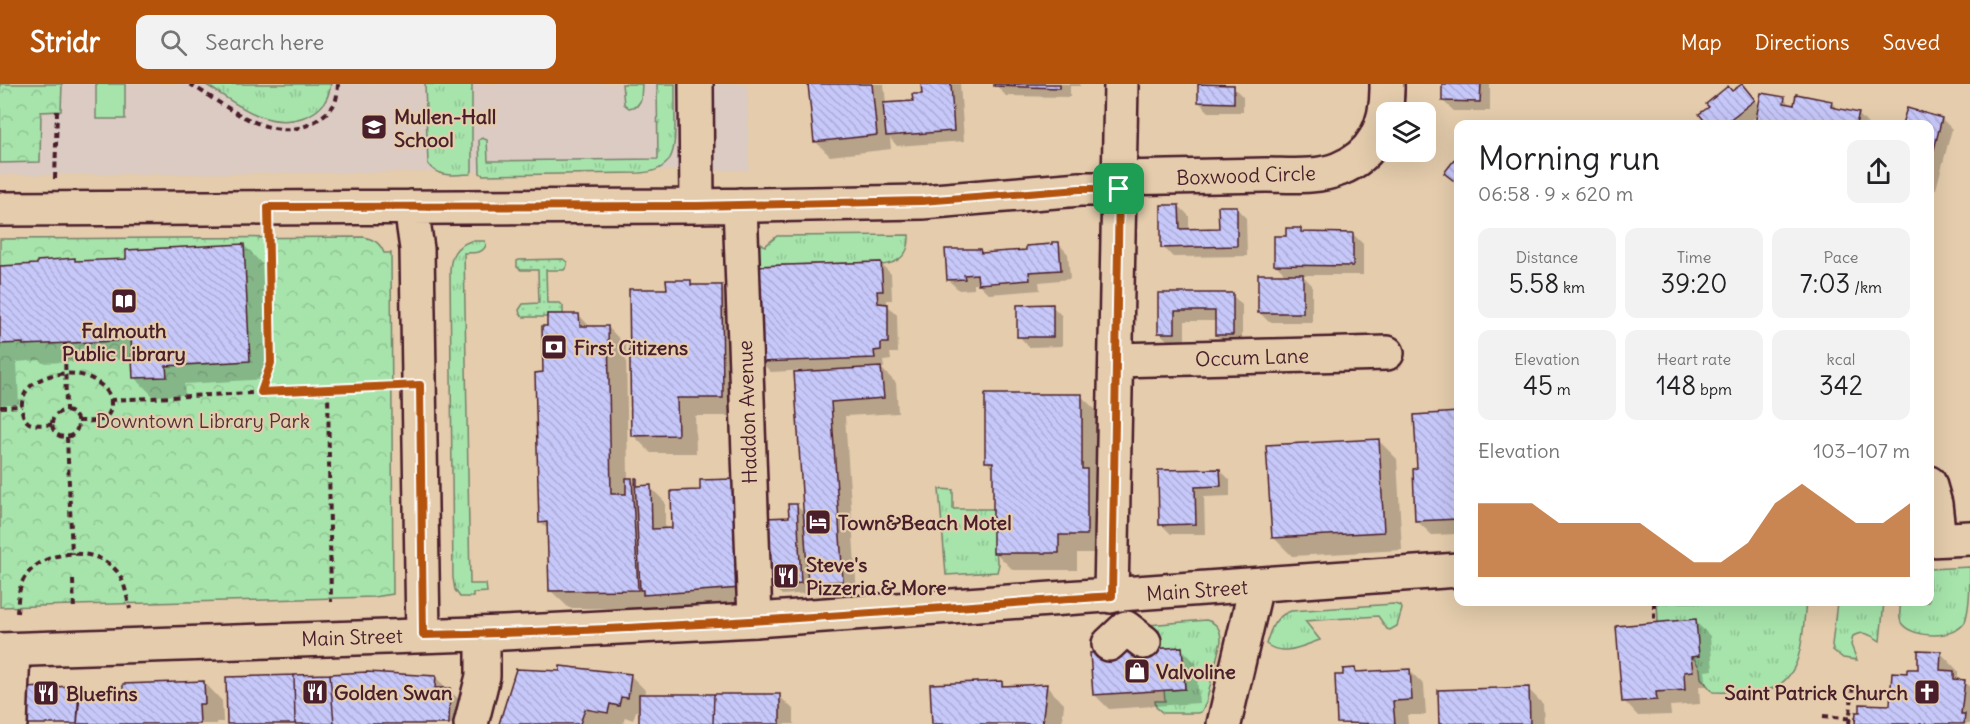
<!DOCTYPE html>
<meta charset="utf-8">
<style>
body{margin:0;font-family:Delius,sans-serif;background:#f2f2f2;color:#202124;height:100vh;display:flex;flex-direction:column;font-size:22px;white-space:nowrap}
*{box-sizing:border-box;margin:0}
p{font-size:20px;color:#757577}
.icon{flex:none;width:33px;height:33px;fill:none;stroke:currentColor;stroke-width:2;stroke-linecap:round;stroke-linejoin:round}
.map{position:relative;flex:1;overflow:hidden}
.side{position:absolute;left:1454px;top:36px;width:480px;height:486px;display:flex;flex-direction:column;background:#fff;border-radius:12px;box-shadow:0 6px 24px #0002}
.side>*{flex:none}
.controls{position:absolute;left:1376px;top:18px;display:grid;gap:12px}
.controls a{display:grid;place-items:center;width:60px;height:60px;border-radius:12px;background:#fff;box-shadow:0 6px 24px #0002;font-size:30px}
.pin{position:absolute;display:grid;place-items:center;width:51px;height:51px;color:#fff;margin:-26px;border-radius:12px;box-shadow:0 3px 9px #0006}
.round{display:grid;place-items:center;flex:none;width:63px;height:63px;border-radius:12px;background:#f2f2f2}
.overview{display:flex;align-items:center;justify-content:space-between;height:102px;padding:0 24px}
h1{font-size:33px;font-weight:600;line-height:45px}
.figures{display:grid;grid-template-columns:repeat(3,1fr);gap:9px;height:102px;padding:6px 24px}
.figures div{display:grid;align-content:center;border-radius:12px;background:#f2f2f2;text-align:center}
.figures b{font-size:26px;font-weight:600}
.figures small{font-size:16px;font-weight:400}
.figures p{font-size:16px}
.chart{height:168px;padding:12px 24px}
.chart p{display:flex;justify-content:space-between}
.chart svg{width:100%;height:108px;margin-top:6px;fill:#b45309;opacity:.7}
header{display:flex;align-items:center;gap:36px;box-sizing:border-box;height:84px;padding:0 30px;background:#b45309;color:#fff}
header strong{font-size:28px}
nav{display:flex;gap:33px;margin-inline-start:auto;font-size:21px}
.search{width:420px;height:54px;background:#f2f2f2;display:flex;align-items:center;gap:15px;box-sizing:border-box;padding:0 21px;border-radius:12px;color:#757577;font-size:22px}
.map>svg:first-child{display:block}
.built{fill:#dbcbc3}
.grass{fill:url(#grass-tufts);stroke:#78826b;stroke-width:1.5}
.park{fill:url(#park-crowns);stroke:#78826b;stroke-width:1.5}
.garden{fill:url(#garden-dots);stroke:#78826b;stroke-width:1.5}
.pitch{fill:#a6e4ab;stroke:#78826b;stroke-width:1.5}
.shadow{fill:#0003}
.building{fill:url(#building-back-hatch);stroke:#4a1f2b;stroke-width:1.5}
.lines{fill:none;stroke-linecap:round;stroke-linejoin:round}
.minor-casing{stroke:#4a1f2b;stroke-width:38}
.major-casing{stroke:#4a1f2b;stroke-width:38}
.path{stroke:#4a1f2b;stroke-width:4;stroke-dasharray:6 4.5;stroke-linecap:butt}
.minor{stroke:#e4ccac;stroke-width:33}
.major{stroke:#e4ccac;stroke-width:33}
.route-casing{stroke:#fff;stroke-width:12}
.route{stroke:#b45309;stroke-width:8}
.labels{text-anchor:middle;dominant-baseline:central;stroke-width:4.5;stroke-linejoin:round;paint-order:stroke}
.poi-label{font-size:20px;font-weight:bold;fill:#4a1f2b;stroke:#e4ccac;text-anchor:start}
.street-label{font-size:20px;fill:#4a1f2b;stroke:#e4ccac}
.park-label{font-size:20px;fill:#533338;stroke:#e4ccac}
</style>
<header>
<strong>Stridr</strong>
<div class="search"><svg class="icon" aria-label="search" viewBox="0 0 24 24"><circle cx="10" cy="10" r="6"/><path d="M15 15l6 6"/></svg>Search here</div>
<nav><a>Map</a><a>Directions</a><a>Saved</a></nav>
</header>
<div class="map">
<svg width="1970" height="640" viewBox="0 0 1970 640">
<defs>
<pattern id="grass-tufts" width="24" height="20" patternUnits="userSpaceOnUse" patternTransform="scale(1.5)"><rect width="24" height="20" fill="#a6e4ab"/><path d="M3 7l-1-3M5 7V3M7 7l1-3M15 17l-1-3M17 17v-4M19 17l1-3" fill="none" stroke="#90c393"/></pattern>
<pattern id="park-crowns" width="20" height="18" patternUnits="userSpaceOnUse" patternTransform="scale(1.5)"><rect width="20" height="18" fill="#a6e4ab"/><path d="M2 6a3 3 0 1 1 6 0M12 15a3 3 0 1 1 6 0" fill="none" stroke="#90c393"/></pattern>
<pattern id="garden-dots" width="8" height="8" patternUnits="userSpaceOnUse" patternTransform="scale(1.5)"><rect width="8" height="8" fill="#a6e4ab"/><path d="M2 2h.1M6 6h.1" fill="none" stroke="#90c393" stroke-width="1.8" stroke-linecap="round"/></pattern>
<pattern id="building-back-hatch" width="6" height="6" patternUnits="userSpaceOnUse" patternTransform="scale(1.5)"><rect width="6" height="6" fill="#c7c8fa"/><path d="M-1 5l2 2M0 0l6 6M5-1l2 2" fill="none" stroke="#acabd6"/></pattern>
</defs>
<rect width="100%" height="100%" fill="#e4ccac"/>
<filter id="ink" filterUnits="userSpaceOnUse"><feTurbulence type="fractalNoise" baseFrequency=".0167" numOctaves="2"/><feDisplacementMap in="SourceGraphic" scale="12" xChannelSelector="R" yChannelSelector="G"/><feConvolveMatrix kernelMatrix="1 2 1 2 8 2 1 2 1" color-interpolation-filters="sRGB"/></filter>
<g filter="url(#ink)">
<!-- built -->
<path class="built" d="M 0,0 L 747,0 L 749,86 L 0,91 Z"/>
<!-- grass -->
<path class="grass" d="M 205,0 L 331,0 C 328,16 323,25 307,32 C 268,48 237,20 205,0 Z
M 425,0 L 472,0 L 472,87 L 470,90 C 454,91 438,94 428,80 Z
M 622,0 L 642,0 L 641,16 L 637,22 L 629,24 L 624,20 Z
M 657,0 L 675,0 C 675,13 675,26 675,39 C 675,67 674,87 640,89 L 483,91 L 480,89 L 479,56 L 482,54 L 487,56 L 488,77 L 658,75 Z
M 909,151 C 910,169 900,179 882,181 L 881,178 L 755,182 L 758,165 L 761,159 L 765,162 L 777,152 Z
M 471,157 L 485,157 L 486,161 C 482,171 473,168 464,169 L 470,500 L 486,500 L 487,508 L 473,509 L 473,513 L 460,513 L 455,506 L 453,494 L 450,186 C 451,170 456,162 471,157 Z
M 939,405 L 953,406 L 953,425 L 993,425 L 997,478 L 999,480 L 997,488 L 946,491 Z
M 1970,483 C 1970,501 1970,522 1965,538 C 1955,555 1914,555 1902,540 C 1898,535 1900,524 1901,518 L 1929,518 L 1929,485 Z
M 1657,518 L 1806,518 C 1802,549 1805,598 1764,607 C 1748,610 1729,608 1713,608 L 1701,594 L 1700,585 L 1695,576 L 1658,538 Z
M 1837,518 L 1884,518 L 1880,557 C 1871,551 1863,546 1853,552 L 1851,561 L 1857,576 L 1843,574 L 1833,566 L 1832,561 Z
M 1394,520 L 1401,522 L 1402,525 L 1397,542 L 1390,546 L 1387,545 L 1378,532 L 1305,537 L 1320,556 C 1302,562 1283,573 1266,560 C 1271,544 1274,533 1291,527 Z
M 1206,536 C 1217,539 1221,545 1221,557 L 1206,619 L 1201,628 L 1197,629 L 1163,629 L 1156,623 L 1155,617 L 1165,617 L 1164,606 L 1185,605 L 1182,563 L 1148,565 L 1148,541 Z"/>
<!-- park -->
<path class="park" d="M 0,0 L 62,0 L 61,27 L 41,28 L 40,78 L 0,79 Z
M 364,153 C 375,156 380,159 384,169 L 391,169 L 393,510 L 374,513 L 0,523 L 0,155 Z"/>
<!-- garden -->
<path class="garden" d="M 563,175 L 567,178 L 567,182 L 564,186 L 546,186 L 547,219 L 560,219 L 563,222 L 563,230 L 547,230 L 547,233 L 524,233 L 520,230 L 519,226 L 523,220 L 539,219 L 538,186 L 521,186 L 517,183 L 517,177 L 519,176 Z"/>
<!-- pitch -->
<path class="pitch" d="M 96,0 L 125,0 L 125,35 L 96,35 Z"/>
<!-- shadow -->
<path class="shadow" d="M 810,0 L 884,0 L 886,20 L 914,19 L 924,11 L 923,0 L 960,0 L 964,57 L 897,62 L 890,54 L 891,65 L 830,72 L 815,57 Z
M 995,0 L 1080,0 L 1080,2 L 1070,2 L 1070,13 L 1006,12 Z
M 1199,0 L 1235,0 L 1235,5 L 1243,13 L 1243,28 L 1209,28 L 1199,18 Z
M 1444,0 L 1490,0 L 1490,27 L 1454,27 L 1443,17 Z
M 1742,2 L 1760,22 L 1784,15 L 1792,22 L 1832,19 L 1839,26 L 1858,30 L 1868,40 L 1756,40 L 1758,31 L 1747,40 L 1709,40 L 1701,31 Z
M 1908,26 L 1942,35 L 1952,45 L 1936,105 L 1929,104 L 1929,40 L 1904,40 Z
M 1179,122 L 1189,132 L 1189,146 L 1220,145 L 1236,124 L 1246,134 L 1247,172 L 1173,173 L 1163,163 Z
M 1300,146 L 1304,149 L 1353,150 L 1363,160 L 1363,191 L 1302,191 L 1312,201 L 1312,238 L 1269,238 L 1259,228 L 1286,191 L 1275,180 Z
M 1058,159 L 1068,170 L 1070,195 L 1039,198 L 1040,206 L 989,210 L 979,200 L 974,200 L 974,205 L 959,206 L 948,196 L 980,167 L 983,170 L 1028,167 Z
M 244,161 L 262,180 L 268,295 L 184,300 L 185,311 L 153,312 L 135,294 L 134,275 L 43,279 L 41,276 L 17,278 L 19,320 L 0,320 L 0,183 L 38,181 L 75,176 L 77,178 L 128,176 Z
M 881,180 L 891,190 L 892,216 L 887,216 L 887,221 L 897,231 L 898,269 L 890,269 L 891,276 L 883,277 L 884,284 L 881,284 L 896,299 L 898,329 L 845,332 L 857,511 L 824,513 L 810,499 L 810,509 L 782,511 L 772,501 L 790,434 L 797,422 L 805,430 L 807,286 L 771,288 L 760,277 Z
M 690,197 L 696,203 L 721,202 L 740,221 L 741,332 L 695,332 L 696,369 L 651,369 L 633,351 L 668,206 Z
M 1160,211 L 1232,211 L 1242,221 L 1242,261 L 1227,261 L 1216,251 L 1216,237 L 1185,237 L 1185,259 L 1170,259 L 1160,249 Z
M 1052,222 L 1062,232 L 1062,262 L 1029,263 L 1019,252 Z
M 579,231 L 591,244 L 608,243 L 626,262 L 628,395 L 631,395 L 639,403 L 650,403 L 665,418 L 665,446 L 674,446 L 732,396 L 747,411 L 756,519 L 659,525 L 655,521 L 655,524 L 569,524 L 550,506 L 549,446 L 540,438 L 545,289 L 548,243 Z
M 1081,312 L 1100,330 L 1105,469 L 1077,469 L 1077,486 L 1013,486 L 995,468 L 995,386 L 987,378 Z
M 1458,330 L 1458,450 L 1432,451 L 1417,437 L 1418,386 Z
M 1379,357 L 1397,375 L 1402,466 L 1292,472 L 1273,453 Z
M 1220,386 L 1230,396 L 1230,412 L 1204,413 L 1205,450 L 1171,450 L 1161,440 L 1159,388 Z
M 1695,537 L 1710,552 L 1713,586 L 1705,587 L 1707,602 L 1699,602 L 1700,620 L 1670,622 L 1671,631 L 1638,632 L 1624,617 Z
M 1181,564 L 1196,579 L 1199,619 L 1109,625 L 1094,610 Z
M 1940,568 L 1958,587 L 1958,594 L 1970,603 L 1970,640 L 1857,640 L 1891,623 L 1908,591 L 1920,586 Z
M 1355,585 L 1359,590 L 1410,587 L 1424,601 L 1426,631 L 1407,631 L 1408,640 L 1340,640 L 1338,638 L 1345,592 Z
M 630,591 L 645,606 L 644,612 L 779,612 L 794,626 L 794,640 L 640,640 L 640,628 L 636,627 L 633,636 L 625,633 L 623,640 L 501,640 Z
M 435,593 L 468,624 L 467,640 L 228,640 Z
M 204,598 L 222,617 L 223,638 L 217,638 L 217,640 L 19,640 L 79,604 L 87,613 L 125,611 Z
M 1002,598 L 1007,604 L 1046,602 L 1064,620 L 1062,640 L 934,640 Z
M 1528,605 L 1543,620 L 1544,640 L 1441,640 Z"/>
<!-- building -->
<path class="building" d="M 808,0 L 872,0 L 877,51 L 814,58 Z
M 921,0 L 951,0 L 954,47 L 886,52 L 883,19 L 913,17 L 912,10 L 922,10 Z
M 994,0 L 1060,0 L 1060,4 L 994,2 Z
M 1198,0 L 1234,1 L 1234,19 L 1198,18 Z
M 1442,0 L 1481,0 L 1480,18 L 1442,17 Z
M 1742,0 L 1755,16 L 1724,40 L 1707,40 L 1699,30 L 1709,23 L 1706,20 L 1728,2 L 1732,7 Z
M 1761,9 L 1785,13 L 1784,19 L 1794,21 L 1796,10 L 1832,17 L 1831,23 L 1859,29 L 1856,40 L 1755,40 Z
M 1907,24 L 1942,34 L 1929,85 L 1929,40 L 1902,40 Z
M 1458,71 L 1458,100 L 1444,89 Z
M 1161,121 L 1179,121 L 1180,145 L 1219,144 L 1218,122 L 1237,122 L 1237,162 L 1161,164 Z
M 1286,144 L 1301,144 L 1301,148 L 1353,149 L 1353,182 L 1274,181 L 1274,152 L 1286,152 Z
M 1052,158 L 1059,158 L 1061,186 L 1029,188 L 1030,196 L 978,200 L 977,190 L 964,191 L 965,195 L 947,196 L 945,165 L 980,165 L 981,169 L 1026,166 L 1026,162 L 1052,160 Z
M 244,160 L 250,277 L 166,282 L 167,293 L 133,294 L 131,254 L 117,253 L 117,257 L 23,261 L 23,259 L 0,260 L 0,182 L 37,180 L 37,177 L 75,174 L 75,177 L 126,175 L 126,166 Z
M 881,178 L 883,207 L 877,207 L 878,219 L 888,220 L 888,259 L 881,259 L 881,266 L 874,267 L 875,274 L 759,278 L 755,182 Z
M 1258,190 L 1303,190 L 1303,229 L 1258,229 Z
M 666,196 L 691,196 L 691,201 L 722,201 L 723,314 L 677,314 L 678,351 L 631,352 L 629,205 L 667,205 Z
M 1158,209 L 1233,209 L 1233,251 L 1215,251 L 1215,227 L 1175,227 L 1175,249 L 1158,249 Z
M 1053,220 L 1053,253 L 1017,253 L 1017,221 Z
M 547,230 L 579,230 L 580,242 L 608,242 L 611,410 L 626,410 L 626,394 L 632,394 L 638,506 L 549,507 L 547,438 L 539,439 L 535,289 L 543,288 L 542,242 L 547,242 Z
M 881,283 L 884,314 L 831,318 L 843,497 L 808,499 L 794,288 Z
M 985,310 L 1082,310 L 1082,385 L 1087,385 L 1087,451 L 1059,451 L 1059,469 L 993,469 L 993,378 L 985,378 Z
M 1458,328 L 1458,435 L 1415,437 L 1413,385 L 1417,384 L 1414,331 Z
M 1379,355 L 1384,448 L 1272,454 L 1266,361 Z
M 1220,385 L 1221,402 L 1195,403 L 1196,440 L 1159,441 L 1158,386 Z
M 635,394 L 637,394 L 637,402 L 651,401 L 652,445 L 672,444 L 671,407 L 700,406 L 700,396 L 733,395 L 741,504 L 643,511 L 643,506 L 640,506 Z
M 788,420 L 797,420 L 801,499 L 770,502 L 766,434 L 789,433 Z
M 1696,535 L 1699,572 L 1691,573 L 1693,587 L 1684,588 L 1685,606 L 1656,608 L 1657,616 L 1622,618 L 1616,542 Z
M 1182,563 L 1185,605 L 1093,611 L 1090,569 Z
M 1918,566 L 1941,567 L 1940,586 L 1954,587 L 1954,595 L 1965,596 L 1961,630 L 1965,630 L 1964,640 L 1855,640 L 1856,628 L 1860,628 L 1860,620 L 1890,621 L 1892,588 L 1907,589 L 1907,585 L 1918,585 Z
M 560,582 L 631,590 L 628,614 L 621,613 L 619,622 L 610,620 L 608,629 L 585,625 L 580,640 L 499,640 L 516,585 L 560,587 Z
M 1355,584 L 1356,588 L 1410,585 L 1412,616 L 1393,617 L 1395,640 L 1337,639 L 1335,591 L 1343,591 L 1343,585 Z
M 367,588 L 436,592 L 435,604 L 450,604 L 449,640 L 334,640 L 330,590 Z
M 330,590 L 334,640 L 295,640 L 294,591 Z
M 294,591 L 295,640 L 227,640 L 226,593 Z
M 204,597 L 205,620 L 199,620 L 200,640 L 77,640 L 80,611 L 123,610 L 123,600 Z
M 1002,597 L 1002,602 L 1047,600 L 1042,640 L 932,640 L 930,600 Z
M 79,602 L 77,640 L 17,640 L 20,604 Z
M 1529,603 L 1530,640 L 1439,640 L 1438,606 Z
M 639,610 L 714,610 L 713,640 L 639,640 Z
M 714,610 L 780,610 L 780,640 L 713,640 Z"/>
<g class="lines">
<defs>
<path id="minor" d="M 696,0 L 697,122
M 1119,94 C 1168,93 1217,92 1266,91 C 1289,91 1317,94 1339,85 C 1376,71 1388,37 1387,0
M 740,121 L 755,536
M 411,123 L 417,165 L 423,551
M 0,125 L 697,122 L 922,118 L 1080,105 L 1119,105
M 1116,276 L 1387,269
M 1929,399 L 1935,420 L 1939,455
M 1109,560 L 1126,544 L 1144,558
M 10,640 L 13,566
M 1224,640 L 1256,502"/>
<path id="major" d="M 1929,456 L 1970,454
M 1111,512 L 1121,0
M 0,566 L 504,549 L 755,536 L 1458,486
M 471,640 L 483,592 L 483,550"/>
</defs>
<!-- minor casing -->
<use href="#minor" class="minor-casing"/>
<!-- major casing -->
<use href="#major" class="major-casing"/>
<!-- path -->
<path class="path" d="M 190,0 C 227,22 277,66 320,34 C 335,23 337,19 338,0
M 55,95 L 57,27
M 65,259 L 66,327
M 328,305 L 331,518
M 261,308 L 271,279 L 269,154
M 0,323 L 22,322
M52 340a13 13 0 1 1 26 0a13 13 0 1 1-26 0Z
M 78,337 C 96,337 112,341 111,316
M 52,341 C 45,340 35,342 29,339 C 25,336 23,332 22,327 C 17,291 73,280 97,298 C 104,303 109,308 111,316 L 389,302
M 67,353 L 72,470
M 73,496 L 74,527
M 1654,518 L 1654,539
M 17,529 C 18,517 18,504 25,493 C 44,465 98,460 119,490 C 125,499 127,514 130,525
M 1823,632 L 1856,635
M 1849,640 L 1853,601"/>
<!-- minor -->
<use href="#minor" class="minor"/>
<!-- major -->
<use href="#major" class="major"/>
</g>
</g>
<g class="lines" filter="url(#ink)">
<defs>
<path id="route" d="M 1080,105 L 1119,105 L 1112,512 C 882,528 652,547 423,551 L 420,301 L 261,308 L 271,279 L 268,123 L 697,122 L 922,117 Z"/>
</defs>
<!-- route casing -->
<use href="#route" class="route-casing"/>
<!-- route -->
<use href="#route" class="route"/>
</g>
<!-- icons -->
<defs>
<symbol id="school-square" viewBox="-11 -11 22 22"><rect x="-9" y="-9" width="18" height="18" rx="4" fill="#4a1f2b" stroke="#e4ccac"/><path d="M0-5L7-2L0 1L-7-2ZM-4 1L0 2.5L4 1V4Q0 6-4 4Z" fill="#fff"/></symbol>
<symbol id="library-square" viewBox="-11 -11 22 22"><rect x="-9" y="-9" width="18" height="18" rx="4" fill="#4a1f2b" stroke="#e4ccac"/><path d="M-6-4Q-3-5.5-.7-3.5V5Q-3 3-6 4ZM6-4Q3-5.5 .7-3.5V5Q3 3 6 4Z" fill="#fff"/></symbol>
<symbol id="bank-square" viewBox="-11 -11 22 22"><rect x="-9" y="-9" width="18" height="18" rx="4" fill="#4a1f2b" stroke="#e4ccac"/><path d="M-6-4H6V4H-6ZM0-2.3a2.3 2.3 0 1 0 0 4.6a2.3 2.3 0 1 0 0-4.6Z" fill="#fff"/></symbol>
<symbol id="hotel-square" viewBox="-11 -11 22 22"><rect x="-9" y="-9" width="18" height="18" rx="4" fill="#4a1f2b" stroke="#e4ccac"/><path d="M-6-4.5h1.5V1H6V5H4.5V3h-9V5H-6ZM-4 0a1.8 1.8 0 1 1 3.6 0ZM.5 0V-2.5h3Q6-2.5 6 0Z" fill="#fff"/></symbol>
<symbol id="restaurant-square" viewBox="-11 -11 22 22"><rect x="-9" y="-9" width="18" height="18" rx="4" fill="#4a1f2b" stroke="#e4ccac"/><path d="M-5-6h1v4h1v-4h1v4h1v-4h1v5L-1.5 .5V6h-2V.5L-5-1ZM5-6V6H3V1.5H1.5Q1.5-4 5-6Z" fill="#fff"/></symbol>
<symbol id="shop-square" viewBox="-11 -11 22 22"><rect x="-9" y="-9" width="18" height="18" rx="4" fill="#4a1f2b" stroke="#e4ccac"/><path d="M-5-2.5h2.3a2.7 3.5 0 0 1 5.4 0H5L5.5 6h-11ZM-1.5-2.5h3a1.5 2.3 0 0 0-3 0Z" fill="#fff"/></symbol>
<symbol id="church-square" viewBox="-11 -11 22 22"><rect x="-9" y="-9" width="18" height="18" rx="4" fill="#4a1f2b" stroke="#e4ccac"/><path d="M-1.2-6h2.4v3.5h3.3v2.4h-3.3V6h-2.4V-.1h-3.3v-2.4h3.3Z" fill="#fff"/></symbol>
</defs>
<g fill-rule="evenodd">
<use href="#school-square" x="359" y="28" width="30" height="30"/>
<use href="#library-square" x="109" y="202" width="30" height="30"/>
<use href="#bank-square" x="539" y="248" width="30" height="30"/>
<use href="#hotel-square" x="803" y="423" width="30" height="30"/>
<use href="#restaurant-square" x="771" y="477" width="30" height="30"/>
<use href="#shop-square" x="1122" y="572" width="30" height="30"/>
<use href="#restaurant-square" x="300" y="593" width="30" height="30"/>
<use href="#church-square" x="1912" y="593" width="30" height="30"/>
<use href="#restaurant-square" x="31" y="594" width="30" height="30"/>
</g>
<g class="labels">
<!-- poi labels -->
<g class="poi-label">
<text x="394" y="32">Mullen-Hall<tspan x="394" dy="23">School</tspan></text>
<text x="124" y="246" text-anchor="middle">Falmouth<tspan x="124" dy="23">Public Library</tspan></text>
<text x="574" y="263">First Citizens</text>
<text x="838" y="438">Town&amp;Beach Motel</text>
<text x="806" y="480">Steve's<tspan x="806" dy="23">Pizzeria &amp; More</tspan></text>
<text x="1156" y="587">Valvoline</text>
<text x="334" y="608">Golden Swan</text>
<text x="1908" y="608" text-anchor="end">Saint Patrick Church</text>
<text x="66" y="609">Bluefins</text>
</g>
<!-- street labels -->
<g class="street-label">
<text transform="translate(1246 91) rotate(-2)">Boxwood Circle</text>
<text transform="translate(1252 273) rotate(-2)">Occum Lane</text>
<text transform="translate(747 328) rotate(-92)">Haddon Avenue</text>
<text transform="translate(1197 506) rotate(-4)">Main Street</text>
<text transform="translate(352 553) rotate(-2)">Main Street</text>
</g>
<!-- park labels -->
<g class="park-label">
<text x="203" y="336">Downtown Library Park</text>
</g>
</g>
</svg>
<div class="controls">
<a><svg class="icon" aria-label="layers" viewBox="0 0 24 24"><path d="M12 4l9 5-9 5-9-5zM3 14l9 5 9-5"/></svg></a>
</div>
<div class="pin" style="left:1119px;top:105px;background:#1e9e55"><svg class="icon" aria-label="arrive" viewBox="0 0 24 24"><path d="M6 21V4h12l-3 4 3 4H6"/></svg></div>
<section class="side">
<div class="overview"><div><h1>Morning run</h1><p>06:58 · 9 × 620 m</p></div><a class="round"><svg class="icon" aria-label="share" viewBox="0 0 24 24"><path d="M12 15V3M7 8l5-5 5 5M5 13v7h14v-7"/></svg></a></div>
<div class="figures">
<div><p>Distance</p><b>5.58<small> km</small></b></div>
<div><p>Time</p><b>39:20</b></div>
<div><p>Pace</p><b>7:03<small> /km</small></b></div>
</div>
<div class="figures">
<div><p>Elevation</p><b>45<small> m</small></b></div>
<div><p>Heart rate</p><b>148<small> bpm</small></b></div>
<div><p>kcal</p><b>342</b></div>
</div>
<div class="chart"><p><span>Elevation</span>103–107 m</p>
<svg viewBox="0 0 160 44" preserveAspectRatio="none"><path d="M0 44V14L10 14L20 14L30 22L40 22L50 22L60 22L70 30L80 38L90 38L100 30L110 14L120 6L130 14L140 22L150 22L160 14V44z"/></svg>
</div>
</section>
</div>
